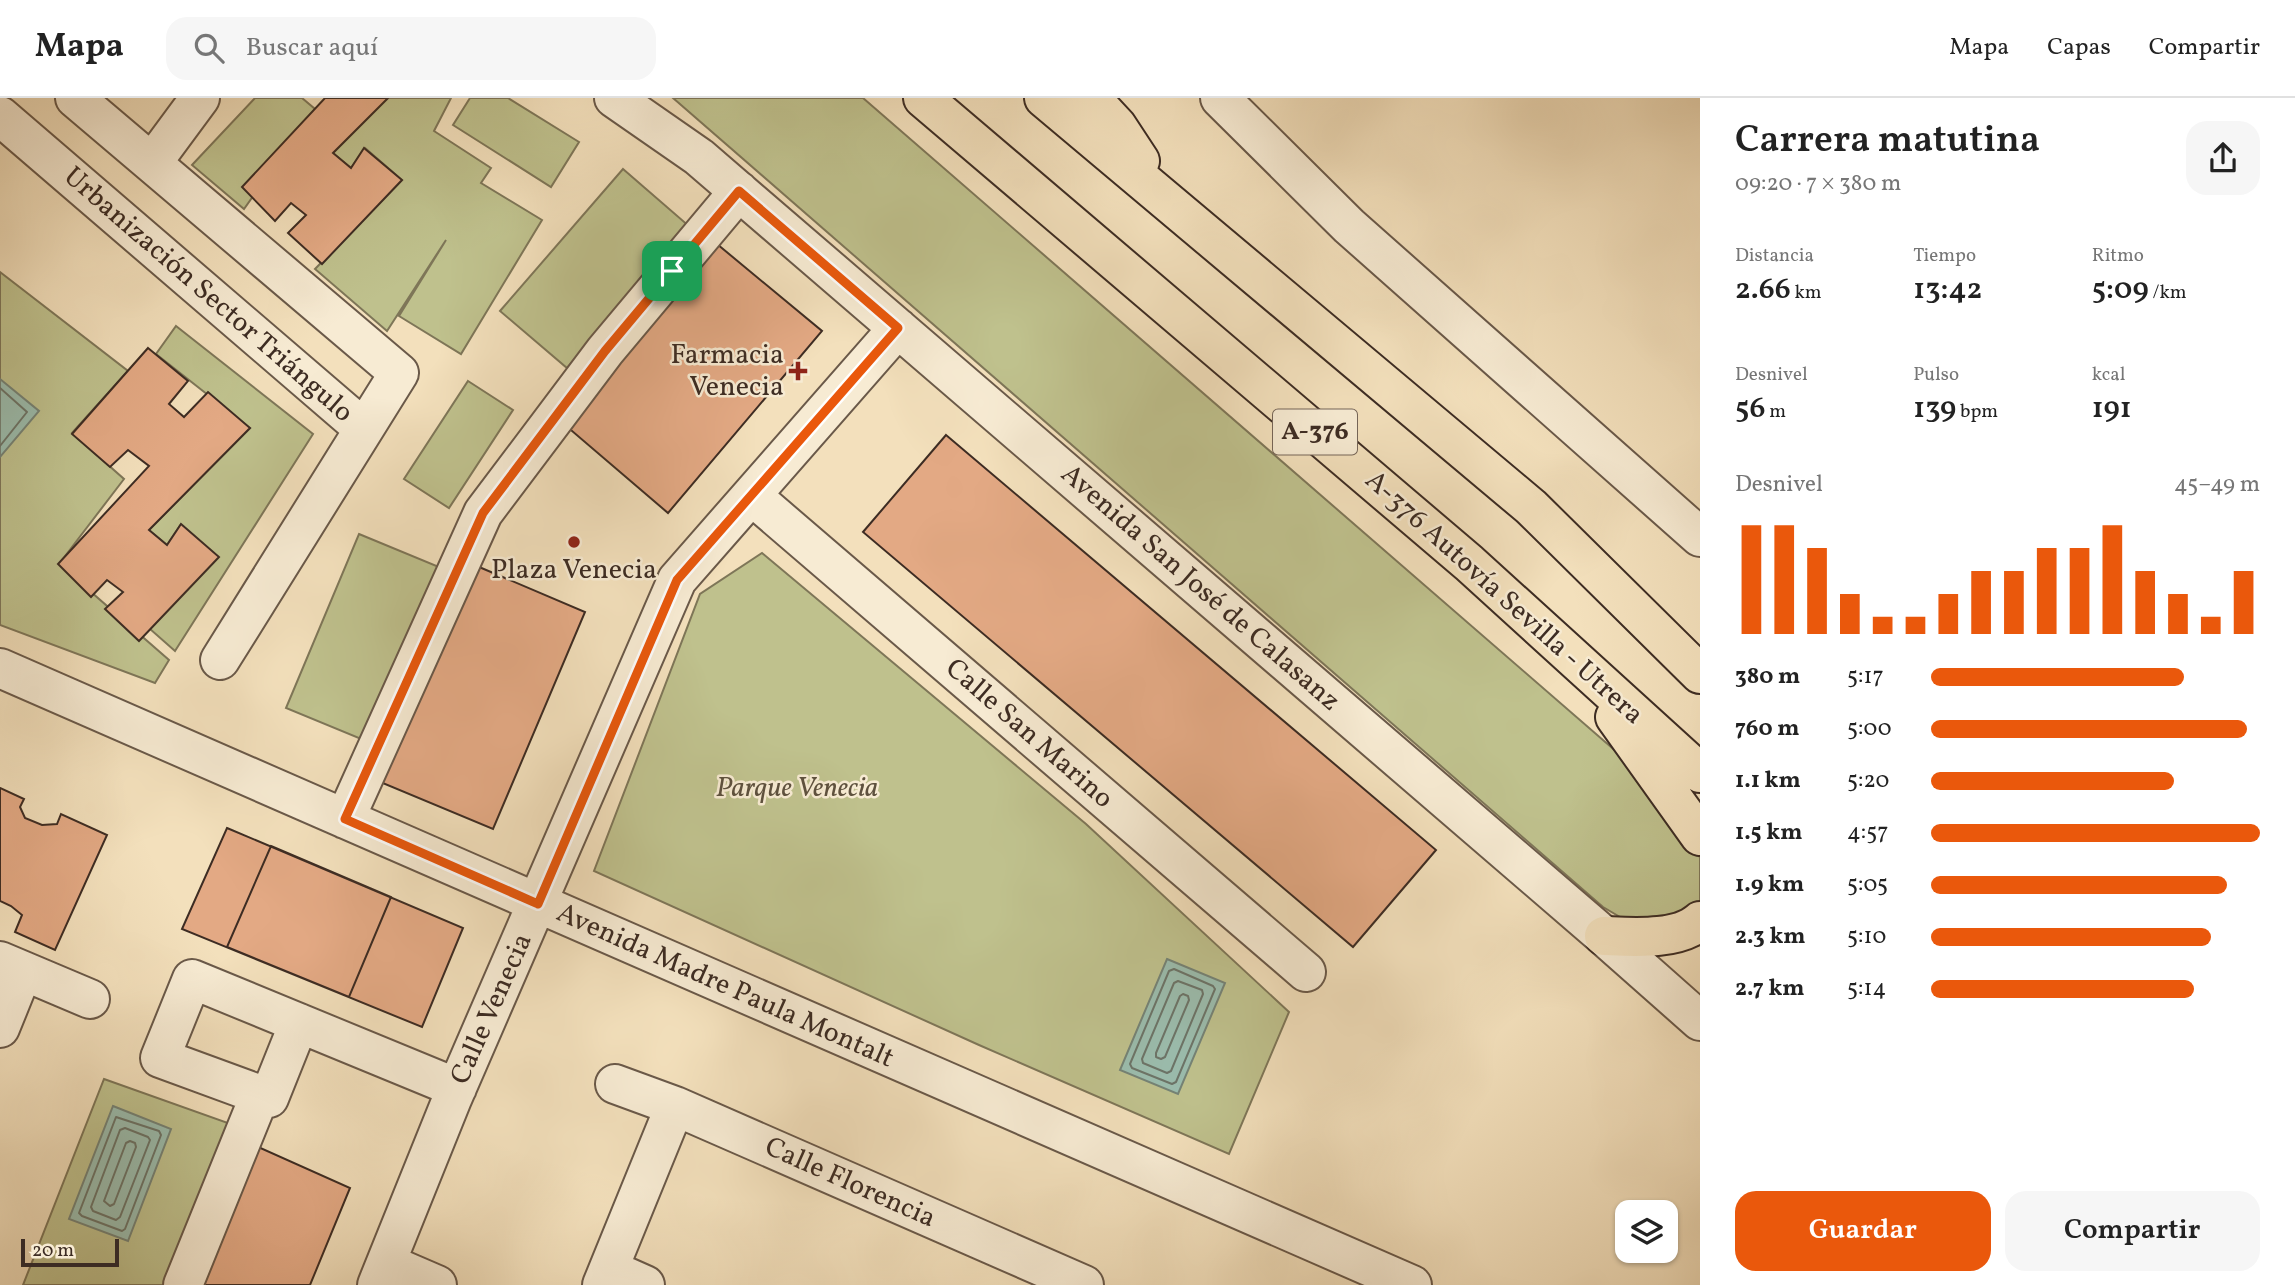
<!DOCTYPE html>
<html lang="es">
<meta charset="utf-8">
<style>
body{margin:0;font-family:Vollkorn,serif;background:#f6f6f6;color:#222;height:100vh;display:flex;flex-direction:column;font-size:26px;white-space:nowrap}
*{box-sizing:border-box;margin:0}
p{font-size:23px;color:#767676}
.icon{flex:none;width:38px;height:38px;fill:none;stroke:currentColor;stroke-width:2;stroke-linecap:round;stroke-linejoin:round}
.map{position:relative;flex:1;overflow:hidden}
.panel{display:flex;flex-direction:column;background:#fff;width:595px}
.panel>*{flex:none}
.tools{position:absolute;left:1615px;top:1102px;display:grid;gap:14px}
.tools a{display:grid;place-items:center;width:63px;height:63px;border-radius:14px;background:#fff;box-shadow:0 2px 5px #0004;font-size:35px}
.scale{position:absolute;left:21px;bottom:18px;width:98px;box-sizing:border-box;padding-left:7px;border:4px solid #3d2c23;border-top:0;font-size:19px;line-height:24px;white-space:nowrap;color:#3d2c23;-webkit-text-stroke:5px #f7ebd3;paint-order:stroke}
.pin{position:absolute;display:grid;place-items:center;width:60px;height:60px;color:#fff;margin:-30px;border-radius:14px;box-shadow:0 4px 10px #0006}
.round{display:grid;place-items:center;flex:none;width:74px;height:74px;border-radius:21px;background:#f6f6f6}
.overview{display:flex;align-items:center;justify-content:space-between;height:119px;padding:0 35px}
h1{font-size:38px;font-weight:600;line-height:52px}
.metrics{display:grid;grid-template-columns:repeat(3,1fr);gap:10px;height:119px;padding:7px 35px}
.metrics div{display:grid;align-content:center}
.metrics b{font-size:30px;font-weight:600}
.metrics small{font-size:19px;font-weight:400}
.metrics p{font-size:19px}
.chart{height:196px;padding:14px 35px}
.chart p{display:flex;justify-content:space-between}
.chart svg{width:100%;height:126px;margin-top:7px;stroke:#ea580c;stroke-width:6}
.primary-button{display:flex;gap:14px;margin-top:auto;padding:14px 35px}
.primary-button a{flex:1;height:80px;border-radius:21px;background:#ea580c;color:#fff;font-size:28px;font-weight:600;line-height:80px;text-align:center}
.primary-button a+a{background:#f6f6f6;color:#222}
ul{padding:0 35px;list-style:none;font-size:23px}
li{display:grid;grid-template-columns:112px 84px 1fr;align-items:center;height:52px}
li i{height:18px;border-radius:9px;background:#ea580c}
header{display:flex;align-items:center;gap:42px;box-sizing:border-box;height:98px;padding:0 35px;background:#fff;border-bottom:2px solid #e0e0e0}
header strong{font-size:33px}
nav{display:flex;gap:38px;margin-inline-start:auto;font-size:24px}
.search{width:490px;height:63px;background:#f6f6f6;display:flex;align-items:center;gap:18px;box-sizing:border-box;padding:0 24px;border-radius:21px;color:#767676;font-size:26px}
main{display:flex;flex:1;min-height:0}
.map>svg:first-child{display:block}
.green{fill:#bfc18d;stroke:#7e7658;stroke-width:2}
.water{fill:#9bbdae;stroke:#758376;stroke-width:2}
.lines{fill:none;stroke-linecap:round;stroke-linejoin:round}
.shore{stroke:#6c7468;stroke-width:2}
.building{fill:#e3a984;stroke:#3d2c23;stroke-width:2}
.minor-casing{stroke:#6a5949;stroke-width:42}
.highway-casing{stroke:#3d2c23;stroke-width:42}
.minor{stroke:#f7ebd3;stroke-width:38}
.highway{stroke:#f3e0bc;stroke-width:38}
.route-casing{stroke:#fff;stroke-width:14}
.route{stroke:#ea580c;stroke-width:9}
.poi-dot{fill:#8f2418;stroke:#f7ebd3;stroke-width:2.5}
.labels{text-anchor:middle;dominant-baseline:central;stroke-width:5;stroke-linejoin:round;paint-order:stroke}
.shield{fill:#f7ebd3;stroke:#756558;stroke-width:2}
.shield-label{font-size:26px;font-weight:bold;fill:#3d2c23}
.street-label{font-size:28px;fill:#3d2c23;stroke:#f7ebd3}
.poi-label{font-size:28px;fill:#3d2c23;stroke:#f7ebd3;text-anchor:end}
.park-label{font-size:28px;font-style:italic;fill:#5e513e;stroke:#f7ebd3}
</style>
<header>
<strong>Mapa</strong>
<div class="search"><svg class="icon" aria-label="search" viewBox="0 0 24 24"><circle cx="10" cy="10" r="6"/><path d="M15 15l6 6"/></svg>Buscar aquí</div>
<nav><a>Mapa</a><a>Capas</a><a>Compartir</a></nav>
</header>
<main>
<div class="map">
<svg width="1700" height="1187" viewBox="0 0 1700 1187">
<rect width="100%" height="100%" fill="#f3e0bc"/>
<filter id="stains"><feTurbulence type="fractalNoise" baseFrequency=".00286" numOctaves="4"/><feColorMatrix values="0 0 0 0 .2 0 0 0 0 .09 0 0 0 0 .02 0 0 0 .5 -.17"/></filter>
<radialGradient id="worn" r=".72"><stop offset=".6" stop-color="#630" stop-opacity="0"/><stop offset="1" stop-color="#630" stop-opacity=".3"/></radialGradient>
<!-- green -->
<path class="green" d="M 255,0 L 302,0 L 315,11 L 244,111 L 192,67 Z
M 388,0 L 451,0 L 434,33 L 491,70 L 481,85 L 542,122 L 461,256 L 399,218 L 446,142 L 387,233 L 315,171 L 402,82 L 365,50 L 351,70 L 333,55 Z
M 470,0 L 508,0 L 579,44 L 551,89 L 453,27 Z
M 673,0 L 863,0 L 1679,708 L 1700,760 L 1700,823 L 1654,839 L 1603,809 Z
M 623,71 L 690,129 L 567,270 L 500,213 Z
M 0,174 L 128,273 L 72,335 L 124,381 L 59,466 L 169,562 L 155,585 L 0,527 Z
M 176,228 L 313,336 L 175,553 L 150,531 L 181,426 L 167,447 L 149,432 L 250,330 L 156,256 Z
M 468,283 L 513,312 L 449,410 L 404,381 Z
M 359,436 L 439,469 L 366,643 L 286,610 Z
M 762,455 L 1086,726 L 1289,914 L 1229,1056 L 979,947 L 594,773 L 700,496 Z
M 104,981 L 242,1030 L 177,1187 L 23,1187 Z"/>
<!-- water -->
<path class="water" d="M 0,281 L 39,313 L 0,359 Z
M 1167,861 L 1225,885 L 1178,996 L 1120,972 Z
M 113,1008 L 171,1031 L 128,1143 L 69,1121 Z"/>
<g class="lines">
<!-- shore -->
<path class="shore" d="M 0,290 L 27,314 L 0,348
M 1174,871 L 1213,888 L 1215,891 L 1176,984 L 1172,986 L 1132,970 L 1130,966 L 1169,873 Z
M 1178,883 L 1202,892 L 1203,896 L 1171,973 L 1167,975 L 1143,965 L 1142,961 L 1174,885 Z
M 1183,896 L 1188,898 L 1189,902 L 1165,959 L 1161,961 L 1156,959 L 1156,955 L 1180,898 Z
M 116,1019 L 159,1033 L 161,1037 L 125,1131 L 122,1133 L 82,1118 L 79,1115 Z
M 125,1030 L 148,1039 L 150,1042 L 120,1119 L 116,1122 L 93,1113 L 91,1109 L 120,1032 Z
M 130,1043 L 135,1045 L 136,1049 L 114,1106 L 110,1108 L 104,1103 L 126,1045 Z"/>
</g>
<!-- building -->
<path class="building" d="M 325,0 L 388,0 L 333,55 L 351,70 L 364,50 L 402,82 L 322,166 L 288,135 L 306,117 L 291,105 L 275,123 L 242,89 Z
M 717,146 L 822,233 L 668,415 L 565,327 Z
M 148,250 L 188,283 L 169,306 L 184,319 L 208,294 L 250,330 L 149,432 L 167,447 L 181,426 L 219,459 L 139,543 L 105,511 L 123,494 L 107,482 L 91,499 L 58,466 L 149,368 L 128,352 L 110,369 L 72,336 Z
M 946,337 L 1436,752 L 1353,849 L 863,434 Z
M 465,463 L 585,514 L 493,731 L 373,681 Z
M 0,690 L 24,701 L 20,709 L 25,720 L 42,727 L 57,726 L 61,716 L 107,737 L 55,852 L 15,834 L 22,817 L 11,808 L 0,803 Z
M 227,730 L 463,830 L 422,929 L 182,831 Z
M 271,748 L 391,799 L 349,899 L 227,849 Z
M 247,1044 L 350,1090 L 310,1187 L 187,1187 Z"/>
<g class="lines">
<defs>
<path id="minor" d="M 75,0 L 399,275 L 220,562
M 614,0 L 699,59 L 1604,838 L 1700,923
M 1220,0 L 1349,128 L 1700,439
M 0,18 L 364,331
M 152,65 L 200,0
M 752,398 L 1306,874
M 0,570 L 1412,1187
M 345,721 L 483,415 L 605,253 L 739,93
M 0,863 L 90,901
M 299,925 L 269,1000 L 160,960 L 192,881 L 457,990
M 0,930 L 23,873
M 615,986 L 675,1008 L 1084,1187
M 386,1165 L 437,1187
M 609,1171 L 645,1187
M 183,1187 L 260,997
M 377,1187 L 452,1001 L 677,482 L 898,230
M 602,1187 L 675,1008"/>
<path id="highway" d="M 923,0 L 1469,465 L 1700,675
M 1044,0 L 1531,409 L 1700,576
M 1091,0 L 1117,28 L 1140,63
M 1615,619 L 1700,738
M 1604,838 C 1632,839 1678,843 1700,823"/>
</defs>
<!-- minor casing -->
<use href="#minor" class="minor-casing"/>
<!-- highway casing -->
<use href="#highway" class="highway-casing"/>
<!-- minor -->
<use href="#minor" class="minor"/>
<!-- highway -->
<use href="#highway" class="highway"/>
</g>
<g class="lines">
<defs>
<path id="route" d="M 739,93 L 898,230 L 677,482 L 538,806 L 345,721 L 483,415 L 605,253 Z"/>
</defs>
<!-- route casing -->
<use href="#route" class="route-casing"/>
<!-- route -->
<use href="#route" class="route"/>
</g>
<!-- markers -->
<g class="poi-dot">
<path d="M794.5 262.5h7v7h7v7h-7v7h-7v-7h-7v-7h7z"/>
<circle cx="574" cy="444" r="7"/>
</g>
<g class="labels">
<!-- shield labels -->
<rect class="shield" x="1273" y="311.5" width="84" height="45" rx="5"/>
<g class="shield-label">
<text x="1315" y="334">A-376</text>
</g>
<!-- street labels -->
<g class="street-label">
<text transform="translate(208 197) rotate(41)">Urbanización Sector Triángulo</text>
<text transform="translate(1200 490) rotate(41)">Avenida San José de Calasanz</text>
<text transform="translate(1504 500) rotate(42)">A-376 Autovía Sevilla - Utrera</text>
<text transform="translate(1029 636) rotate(41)">Calle San Marino</text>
<text transform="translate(725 888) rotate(24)">Avenida Madre Paula Montalt</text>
<text transform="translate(492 911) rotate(-66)">Calle Venecia</text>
<text transform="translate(850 1085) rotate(24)">Calle Florencia</text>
</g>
<!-- poi labels -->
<g class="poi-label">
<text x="784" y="257">Farmacia<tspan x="784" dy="32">Venecia</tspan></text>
<text x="574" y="472" text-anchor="middle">Plaza Venecia</text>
</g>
<!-- park labels -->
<g class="park-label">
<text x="797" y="690">Parque Venecia</text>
</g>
</g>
<rect width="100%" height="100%" filter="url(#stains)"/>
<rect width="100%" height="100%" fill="url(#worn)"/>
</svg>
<div class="tools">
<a><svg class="icon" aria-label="layers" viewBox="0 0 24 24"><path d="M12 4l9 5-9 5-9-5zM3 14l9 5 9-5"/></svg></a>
</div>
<div class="scale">20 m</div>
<div class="pin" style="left:672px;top:173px;background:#1e9e55"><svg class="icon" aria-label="arrive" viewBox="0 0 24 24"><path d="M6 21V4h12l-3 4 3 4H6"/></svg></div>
</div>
<section class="panel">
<div class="overview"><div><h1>Carrera matutina</h1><p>09:20 · 7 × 380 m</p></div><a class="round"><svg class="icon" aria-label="share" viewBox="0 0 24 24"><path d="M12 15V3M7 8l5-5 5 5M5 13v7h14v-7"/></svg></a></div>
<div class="metrics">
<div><p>Distancia</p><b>2.66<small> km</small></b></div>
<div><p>Tiempo</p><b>13:42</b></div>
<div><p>Ritmo</p><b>5:09<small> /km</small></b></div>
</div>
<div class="metrics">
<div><p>Desnivel</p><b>56<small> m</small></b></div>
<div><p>Pulso</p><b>139<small> bpm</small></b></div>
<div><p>kcal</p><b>191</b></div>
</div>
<div class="chart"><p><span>Desnivel</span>45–49 m</p>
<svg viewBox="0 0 160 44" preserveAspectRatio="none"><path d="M5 44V6M15 44V6M25 44V14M35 44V30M45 44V38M55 44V38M65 44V30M75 44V22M85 44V22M95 44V14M105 44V14M115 44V6M125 44V22M135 44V30M145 44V38M155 44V22"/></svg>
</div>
<ul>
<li><b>380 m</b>5:17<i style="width:77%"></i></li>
<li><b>760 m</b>5:00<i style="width:96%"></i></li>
<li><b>1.1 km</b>5:20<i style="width:74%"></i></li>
<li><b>1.5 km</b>4:57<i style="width:100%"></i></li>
<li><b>1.9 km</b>5:05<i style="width:90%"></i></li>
<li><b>2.3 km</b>5:10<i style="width:85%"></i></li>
<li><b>2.7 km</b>5:14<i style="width:80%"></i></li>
</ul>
<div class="primary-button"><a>Guardar</a><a>Compartir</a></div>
</section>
</main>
